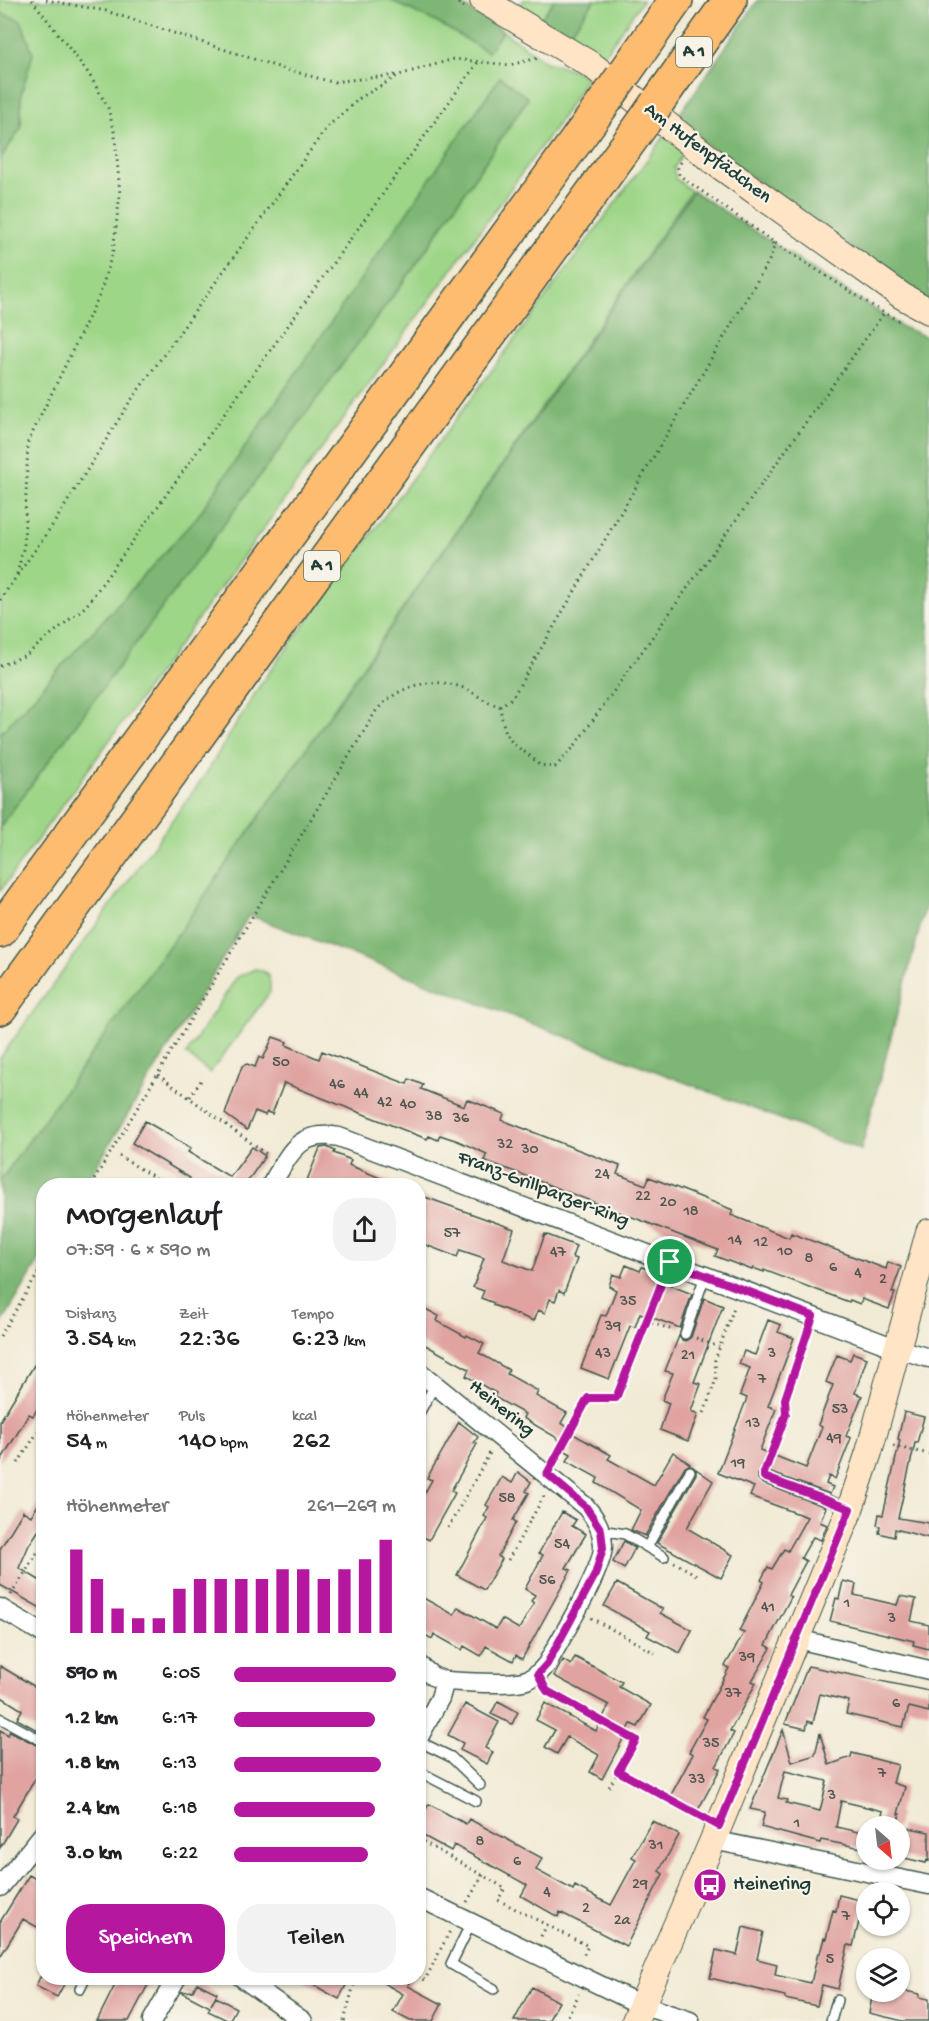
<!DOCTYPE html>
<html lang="de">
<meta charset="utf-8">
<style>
body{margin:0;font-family:"Gochi Hand",sans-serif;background:#f2f2f2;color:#202124;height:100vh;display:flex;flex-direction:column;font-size:22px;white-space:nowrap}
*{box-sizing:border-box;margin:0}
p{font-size:20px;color:#757577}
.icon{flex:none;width:33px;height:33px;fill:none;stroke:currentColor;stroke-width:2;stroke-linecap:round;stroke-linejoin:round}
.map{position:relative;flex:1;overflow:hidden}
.side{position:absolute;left:36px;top:1178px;width:390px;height:807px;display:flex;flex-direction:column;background:#fff;border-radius:24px;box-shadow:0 2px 4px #0004}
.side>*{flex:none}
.needle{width:39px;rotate:152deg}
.tools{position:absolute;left:856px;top:1816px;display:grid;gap:12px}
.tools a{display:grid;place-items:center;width:54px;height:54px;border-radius:50%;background:#fff;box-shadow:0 2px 4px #0004;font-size:30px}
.pin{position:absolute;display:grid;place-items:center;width:51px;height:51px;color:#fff;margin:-26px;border:3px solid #fff;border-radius:50%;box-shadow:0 2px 6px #0007}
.round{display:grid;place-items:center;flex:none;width:63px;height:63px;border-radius:24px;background:#f2f2f2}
.head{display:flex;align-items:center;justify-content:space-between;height:102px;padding:0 30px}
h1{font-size:33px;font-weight:600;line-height:45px}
.figures{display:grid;grid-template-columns:repeat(3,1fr);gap:9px;height:102px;padding:6px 30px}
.figures div{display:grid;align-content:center}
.figures b{font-size:26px;font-weight:600}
.figures small{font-size:16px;font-weight:400}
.figures p{font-size:16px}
.chart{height:168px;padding:12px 30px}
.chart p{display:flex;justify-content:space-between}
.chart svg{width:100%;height:108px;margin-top:6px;stroke:#b5179e;stroke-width:6}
.action{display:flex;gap:12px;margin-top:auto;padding:12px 30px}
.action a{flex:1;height:69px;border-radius:24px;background:#b5179e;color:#fff;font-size:24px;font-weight:600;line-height:69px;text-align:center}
.action a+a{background:#f2f2f2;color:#202124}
ul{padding:0 30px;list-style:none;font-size:20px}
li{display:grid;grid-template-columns:96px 72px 1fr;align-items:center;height:45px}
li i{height:15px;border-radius:8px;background:#b5179e}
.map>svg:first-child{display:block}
.green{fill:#9ed688;stroke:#5e8a5e;stroke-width:1.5}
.forest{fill:#7eb774;stroke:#4e7a54;stroke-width:1.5}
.building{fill:#e0a3a0;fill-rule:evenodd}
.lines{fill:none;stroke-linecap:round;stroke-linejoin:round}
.lane-casing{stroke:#3e574c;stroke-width:12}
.street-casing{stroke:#3e574c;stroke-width:21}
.secondary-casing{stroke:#3e574c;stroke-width:28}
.highway-casing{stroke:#3e574c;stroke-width:36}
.path{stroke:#3e574c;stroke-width:3;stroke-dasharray:1.5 4.5;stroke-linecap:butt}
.lane{stroke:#fff;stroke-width:9}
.street{stroke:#fff;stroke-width:18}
.secondary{stroke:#ffe4c6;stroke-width:26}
.highway{stroke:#febc70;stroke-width:33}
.highway-bridge-casing{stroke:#3e574c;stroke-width:36;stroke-linecap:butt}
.highway-bridge{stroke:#febc70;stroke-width:33}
.route-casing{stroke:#fff;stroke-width:12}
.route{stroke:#b5179e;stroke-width:8}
.labels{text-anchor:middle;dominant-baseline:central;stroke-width:4.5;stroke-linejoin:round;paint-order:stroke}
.number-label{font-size:16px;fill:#4f564f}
.shield{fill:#f7f3e8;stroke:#60746a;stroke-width:1.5}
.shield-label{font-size:18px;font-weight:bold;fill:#1f3d34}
.street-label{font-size:20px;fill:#1f3d34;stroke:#f7f3e8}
.poi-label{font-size:20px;fill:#1f3d34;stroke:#f7f3e8;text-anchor:start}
</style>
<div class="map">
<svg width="929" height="2021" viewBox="0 0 929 2021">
<rect width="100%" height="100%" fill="#f7f3e8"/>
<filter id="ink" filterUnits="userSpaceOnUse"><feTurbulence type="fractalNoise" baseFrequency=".0167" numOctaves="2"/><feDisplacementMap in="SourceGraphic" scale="12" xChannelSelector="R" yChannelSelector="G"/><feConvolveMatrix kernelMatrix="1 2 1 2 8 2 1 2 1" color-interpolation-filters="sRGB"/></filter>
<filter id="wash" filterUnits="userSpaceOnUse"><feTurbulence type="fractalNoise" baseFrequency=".008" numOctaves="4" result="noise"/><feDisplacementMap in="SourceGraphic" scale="24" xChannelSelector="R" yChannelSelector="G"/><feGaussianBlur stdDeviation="1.35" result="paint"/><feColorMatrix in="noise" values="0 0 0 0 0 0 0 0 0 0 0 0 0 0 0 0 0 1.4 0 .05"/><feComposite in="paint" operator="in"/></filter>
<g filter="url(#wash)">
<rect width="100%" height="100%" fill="#f1ead4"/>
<!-- green -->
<path class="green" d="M 0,0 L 390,0 L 436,22 L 488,52 L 503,31 L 546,62 L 577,71 L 587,78 L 559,122 L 0,891 L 0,827 L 413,269 L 528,99 L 500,77 L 197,517 L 0,734 L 0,159 L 21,128 L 21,94 L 33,54 L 21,21 L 0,13 Z
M 523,0 L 554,0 L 537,24 L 516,10 Z
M 595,0 L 643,0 L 600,61 L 563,42 Z
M 666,134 L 683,153 L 674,168 L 675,178 L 691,191 L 187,921 L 0,1181 L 0,1058 L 205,775 L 262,682 Z
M 255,969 C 271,972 270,977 270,992 L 210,1073 L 186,1054 L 237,977 Z"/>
<!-- forest -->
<path class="forest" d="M 390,0 L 454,0 L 503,31 L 488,52 L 436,22 Z
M 554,0 L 595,0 L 563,42 L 537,24 Z
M 758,0 L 929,0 L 929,302 L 674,122 Z
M 0,13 L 21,20 L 33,54 L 21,94 L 21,128 L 0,159 Z
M 500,77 L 528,98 L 413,269 L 0,827 L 0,734 L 197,517 Z
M 693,191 L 900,326 L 929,338 L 929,893 L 861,1150 L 249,915 L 85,1185 L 44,1185 L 43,1254 L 0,1326 L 0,1181 L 187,921 Z"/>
<g id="blocks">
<!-- building -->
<path class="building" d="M 273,1037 L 287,1042 L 286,1045 L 319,1059 L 322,1051 L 407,1084 L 409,1079 L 423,1085 L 421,1089 L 464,1106 L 467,1099 L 504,1114 L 502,1120 L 620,1166 L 617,1174 L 646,1185 L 649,1177 L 662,1182 L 733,1210 L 731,1215 L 789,1238 L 791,1233 L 886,1269 L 888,1262 L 901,1267 L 892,1292 L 895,1293 L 889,1309 L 862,1299 L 860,1304 L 850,1300 L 849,1302 L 764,1270 L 764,1272 L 753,1268 L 752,1270 L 715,1256 L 718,1250 L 484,1160 L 487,1154 L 458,1141 L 440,1135 L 438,1140 L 429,1136 L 427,1139 L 284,1083 L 272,1114 L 267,1112 L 265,1115 L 255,1111 L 247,1130 L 225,1114 L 242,1066 L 247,1064 L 255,1067 L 259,1057 L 263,1059 Z
M 145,1121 L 191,1148 L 188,1152 L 230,1177 L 252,1147 L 265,1156 L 245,1185 L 186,1185 L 190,1178 L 132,1143 Z
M 327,1147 L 335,1151 L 334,1153 L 351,1160 L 349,1165 L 397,1185 L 305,1185 L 320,1148 Z
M 425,1197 L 514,1229 L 503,1260 L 532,1271 L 545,1234 L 576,1246 L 572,1257 L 577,1259 L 564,1293 L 559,1290 L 555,1301 L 550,1299 L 545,1313 L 538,1310 L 534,1321 L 493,1305 L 494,1303 L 481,1298 L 484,1291 L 473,1287 L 484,1258 L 460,1250 L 457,1257 L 418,1242 L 418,1206 L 422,1207 Z
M 626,1265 L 640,1271 L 642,1267 L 657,1273 L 654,1279 L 692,1294 L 680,1328 L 640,1313 L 635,1327 L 630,1326 L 609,1379 L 581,1368 L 601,1315 L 606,1316 L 616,1290 L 609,1286 L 613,1274 L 621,1277 Z
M 704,1298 L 723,1306 L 694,1382 L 701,1384 L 691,1411 L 698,1414 L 688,1441 L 660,1430 L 669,1403 L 662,1400 L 673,1373 L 665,1371 L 679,1336 L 682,1340 L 686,1341 L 691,1337 Z
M 418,1305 L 439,1316 L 437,1321 L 466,1337 L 467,1335 L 484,1344 L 479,1353 L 509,1370 L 507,1374 L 538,1391 L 536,1396 L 567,1413 L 561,1423 L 568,1427 L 566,1430 L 611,1455 L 608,1459 L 654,1485 L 673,1452 L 690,1464 L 684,1468 L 645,1536 L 631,1530 L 641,1510 L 596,1483 L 598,1478 L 567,1461 L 571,1454 L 564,1450 L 566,1447 L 554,1436 L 523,1418 L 525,1414 L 494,1397 L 496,1393 L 466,1376 L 469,1369 L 418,1341 Z
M 768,1320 L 781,1325 L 778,1332 L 794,1338 L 768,1406 L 776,1409 L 760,1450 L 806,1468 L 822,1427 L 818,1425 L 833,1385 L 826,1382 L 837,1355 L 850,1360 L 853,1353 L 867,1358 L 855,1393 L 862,1396 L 846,1436 L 851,1438 L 835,1479 L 829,1476 L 826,1484 L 833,1487 L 830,1494 L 766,1471 L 762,1471 L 758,1474 L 758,1479 L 762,1483 L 826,1507 L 820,1522 L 827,1525 L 821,1540 L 813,1537 L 801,1558 L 806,1561 L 788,1595 L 791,1597 L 766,1645 L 771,1648 L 752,1681 L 756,1683 L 730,1731 L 734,1733 L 716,1767 L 720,1769 L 698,1810 L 671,1795 L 693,1754 L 689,1752 L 707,1719 L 703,1717 L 729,1668 L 725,1666 L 744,1633 L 739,1631 L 764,1582 L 761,1580 L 768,1567 L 772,1569 L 784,1549 L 788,1551 L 807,1517 L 750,1496 L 754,1487 L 718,1473 L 747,1398 L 740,1395 L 750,1368 L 739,1364 L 744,1351 L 755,1355 Z
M 44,1349 L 44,1399 L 33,1416 L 29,1414 L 0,1462 L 0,1421 Z
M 904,1412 L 924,1417 L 917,1443 L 915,1443 L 898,1518 L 929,1523 L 929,1538 L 895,1529 L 894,1537 L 879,1533 L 880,1526 L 877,1525 L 879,1514 L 883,1515 L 900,1440 L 898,1439 Z
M 459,1422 L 478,1437 L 474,1443 L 477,1444 L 451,1491 L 455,1493 L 429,1540 L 418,1534 L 418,1505 L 432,1480 L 427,1478 Z
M 696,1469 L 713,1481 L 687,1528 L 733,1555 L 721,1578 L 657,1543 L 696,1474 Z
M 518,1472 L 531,1482 L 526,1491 L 529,1493 L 513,1520 L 516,1522 L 498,1556 L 502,1559 L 484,1590 L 457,1575 L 487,1518 L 484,1516 L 489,1507 L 486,1505 L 502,1477 L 512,1483 Z
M 44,1496 L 44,1522 L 29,1545 L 19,1568 L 44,1583 L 44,1610 L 0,1585 L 0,1549 L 23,1511 L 31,1516 Z
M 562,1512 L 576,1520 L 572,1526 L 586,1534 L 566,1568 L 571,1570 L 522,1659 L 516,1655 L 513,1661 L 486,1646 L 481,1656 L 464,1646 L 462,1650 L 434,1634 L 432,1639 L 418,1631 L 418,1595 L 454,1615 L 458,1607 L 496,1629 L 502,1619 L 519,1629 L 534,1603 L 531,1601 L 535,1595 L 525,1589 L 543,1555 L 539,1553 Z
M 624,1541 L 635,1548 L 624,1569 L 613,1562 Z
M 843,1581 L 856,1584 L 854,1595 L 897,1605 L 900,1596 L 916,1599 L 911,1621 L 929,1625 L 929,1649 L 913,1645 L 914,1641 L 830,1621 L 836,1598 L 839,1599 Z
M 617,1583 L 663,1609 L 660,1613 L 692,1630 L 680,1653 L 647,1636 L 650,1631 L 604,1606 Z
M 575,1657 L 622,1682 L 619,1687 L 651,1705 L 638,1727 L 631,1724 L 602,1779 L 590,1772 L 599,1755 L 567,1737 L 557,1754 L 545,1747 L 555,1730 L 536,1720 L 545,1703 L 596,1731 L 609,1705 L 554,1676 L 563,1660 L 571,1665 Z
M 0,1666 L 44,1692 L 44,1734 L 17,1719 L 22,1710 L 0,1696 Z
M 808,1666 L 929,1691 L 929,1712 L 909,1707 L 903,1727 L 846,1714 L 849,1701 L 820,1694 L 813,1723 L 808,1721 L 806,1729 L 785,1724 Z
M 498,1701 L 518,1712 L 512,1724 L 491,1714 Z
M 465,1704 L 499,1722 L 485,1748 L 493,1752 L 487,1764 L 460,1750 L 463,1743 L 448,1735 Z
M 0,1730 L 8,1735 L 10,1731 L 44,1749 L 44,1771 L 34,1781 L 13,1816 L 17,1819 L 0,1848 Z
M 783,1730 L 792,1762 L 815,1755 L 820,1733 L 829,1765 L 851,1757 L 852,1753 L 898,1765 L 893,1783 L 905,1787 L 898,1814 L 900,1814 L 897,1827 L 879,1827 L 883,1811 L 841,1801 L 836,1827 L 867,1834 L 867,1849 L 831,1842 L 821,1840 L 820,1843 L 761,1827 L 765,1812 L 750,1809 ZM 785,1771 L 827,1781 L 820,1811 L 786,1803 L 787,1800 L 778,1798 Z
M 429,1804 L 466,1824 L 469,1819 L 542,1858 L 536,1870 L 573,1890 L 575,1886 L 611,1905 L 636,1859 L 632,1857 L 652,1821 L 679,1835 L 659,1871 L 663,1874 L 626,1946 L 560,1912 L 558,1917 L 521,1896 L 527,1885 L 454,1845 L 451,1851 L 418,1833 L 418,1822 Z
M 900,1826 L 929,1832 L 929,1861 L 927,1860 L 926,1863 L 900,1857 Z
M 29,1875 L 44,1884 L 44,1931 L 23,1919 L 0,1957 L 0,1922 Z
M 839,1895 L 864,1901 L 853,1946 L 848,1945 L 838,1989 L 822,1985 L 817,2006 L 785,1999 L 785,1996 L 710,1978 L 716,1950 L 737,1955 L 743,1927 L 763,1932 L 757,1959 L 777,1964 L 775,1975 L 811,1983 L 818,1953 L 820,1953 L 824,1938 L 826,1939 L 833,1910 L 836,1911 Z
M 40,1977 L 68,1977 L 57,1997 L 36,1986 Z
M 119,1977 L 152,1977 L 129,2021 L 97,2021 Z
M 299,1977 L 350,1977 L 339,1999 Z
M 373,1977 L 413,1977 L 408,1986 L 442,2004 L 433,2021 L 410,2021 L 393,2012 L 403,1994 Z
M 197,1983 L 217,1993 L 211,2005 L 216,1997 L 236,2008 L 229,2021 L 208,2011 L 210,2007 L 181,1992 L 193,1991 Z
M 532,1987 L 559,2002 L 548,2021 L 514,2021 Z
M 900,1990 L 920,1994 L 919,1997 L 929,1999 L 929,2021 L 903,2021 L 869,2013 L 873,1992 L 900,1992 Z"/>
</g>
</g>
<g filter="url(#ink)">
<use href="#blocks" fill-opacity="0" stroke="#3e574c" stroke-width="1.5"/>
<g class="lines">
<defs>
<path id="lane" d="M 685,1334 L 705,1276
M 418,1415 L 435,1385
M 764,1477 L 849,1508
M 601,1530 L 625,1534 L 664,1557
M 647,1547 L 690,1471
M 0,1718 L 44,1742
M 418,1741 L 451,1757 L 480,1785
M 418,1771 L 476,1801
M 471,1923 L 451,1964 L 494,1989
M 80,1989 L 86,1977
M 831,2021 L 837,2000"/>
<path id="street" d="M 271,1185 C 290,1154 297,1130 339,1137 L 898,1349 L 929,1358
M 418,1371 L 586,1507 C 596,1519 602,1529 603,1545 C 604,1569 560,1639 547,1664 C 542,1670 537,1676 529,1679 C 515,1686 462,1682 445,1681 L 440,1698 L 418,1739
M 0,1608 L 44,1634
M 797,1639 L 929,1670
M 418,1664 L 432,1676 L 445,1681
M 713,1840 L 929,1885
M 0,1887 L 44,1833
M 418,1897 L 641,2005 L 690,2021
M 241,1977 L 303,2021
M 152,2021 L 177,1977"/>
<path id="secondary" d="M 483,0 L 593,66 L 713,161 L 902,296 L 929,311
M 635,2021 L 713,1840 L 850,1509 L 869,1452 L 929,1232"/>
<path id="highway" d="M 622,77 L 676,0
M 657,103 L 730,0
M 0,931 L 608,97
M 0,1008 L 643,123"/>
</defs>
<!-- lane casing -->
<use href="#lane" class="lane-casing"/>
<!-- street casing -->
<use href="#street" class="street-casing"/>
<!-- secondary casing -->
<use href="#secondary" class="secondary-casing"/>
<!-- highway casing -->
<use href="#highway" class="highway-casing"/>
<!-- path -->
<path class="path" d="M 46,0 L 106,11 L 281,68 L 332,82 L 397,75
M 453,0 L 464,7
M 681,162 L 678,168 L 679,175 L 772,241 L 884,313 L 900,321
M 17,574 L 24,545 L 28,442 L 100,294 L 113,251 L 120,194 L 115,135 L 108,108 L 89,74 L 32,0
M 0,600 L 56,520 L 129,403 L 327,127 L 360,98 L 399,75 L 454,59 L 509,65 L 539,58
M 0,666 L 26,655 L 86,606 L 478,62
M 500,706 C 502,720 504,736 516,746 C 525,753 532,756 539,765 L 555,767 L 573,748 L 884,313
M 158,1075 L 269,1156
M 190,1097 L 202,1079
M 119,1156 L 167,1185
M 91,1185 L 376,711 C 398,685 434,675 466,689 C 478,695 486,703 500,706 L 512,698 L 771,257 L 774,247 L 772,241
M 646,1321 L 673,1330
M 0,1336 L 44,1264
M 696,1338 L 719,1347
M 704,1413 L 716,1379 L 715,1360 L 735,1305
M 893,1446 L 929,1454
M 555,1459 L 588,1398 L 616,1398 L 664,1277
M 18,1463 L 44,1422
M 767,1465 L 786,1414 L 785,1399 L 808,1332
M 448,1528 L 491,1451
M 508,1560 L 544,1496
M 674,1562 L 698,1576
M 11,1595 L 44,1542
M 591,1618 L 655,1653
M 546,1689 L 636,1740 L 608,1789
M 618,1771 L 701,1816
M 418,1839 L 505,1888 L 498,1900 L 547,1925 L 540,1938
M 467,1902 L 483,1875
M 547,1925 L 588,1946 L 582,1958
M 418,1977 L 425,1980 L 450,1931
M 344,2021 L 356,1977
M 565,2021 L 579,1994"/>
<!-- lane -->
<use href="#lane" class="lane"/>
<!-- street -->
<use href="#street" class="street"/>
<!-- secondary -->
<use href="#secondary" class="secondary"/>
<!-- highway -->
<use href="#highway" class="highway"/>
<defs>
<path id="highway-bridge" d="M 608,97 L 622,77
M 643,123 L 657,103"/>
</defs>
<!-- highway-bridge casing -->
<use href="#highway-bridge" class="highway-bridge-casing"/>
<!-- highway-bridge -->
<use href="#highway-bridge" class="highway-bridge"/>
</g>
</g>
<g class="lines" filter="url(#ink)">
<defs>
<path id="route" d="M 670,1262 L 813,1316 L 785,1399 L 786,1414 L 764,1473 L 764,1477 L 850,1509 L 719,1826 L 618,1771 L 636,1740 L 547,1691 L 538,1674 L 547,1664 L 595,1575 L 603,1548 L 601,1530 L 586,1507 L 547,1474 L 588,1398 L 616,1398 Z"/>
</defs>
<!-- route casing -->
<use href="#route" class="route-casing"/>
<!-- route -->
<use href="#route" class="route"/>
</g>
<!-- icons -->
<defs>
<symbol id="bus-disc" viewBox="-11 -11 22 22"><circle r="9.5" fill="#b5179e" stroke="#f7f3e8"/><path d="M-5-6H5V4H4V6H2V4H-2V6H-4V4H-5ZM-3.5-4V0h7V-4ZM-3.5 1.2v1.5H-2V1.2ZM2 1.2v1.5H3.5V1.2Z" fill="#fff"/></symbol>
</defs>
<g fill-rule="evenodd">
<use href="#bus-disc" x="691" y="1866" width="38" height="38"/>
</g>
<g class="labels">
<!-- number labels -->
<g class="number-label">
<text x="281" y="1063">50</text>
<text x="337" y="1085">46</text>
<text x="361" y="1094">44</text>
<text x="385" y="1103">42</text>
<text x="408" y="1105">40</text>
<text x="434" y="1117">38</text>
<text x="461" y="1119">36</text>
<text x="505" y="1145">32</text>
<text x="530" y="1150">30</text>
<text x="602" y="1175">24</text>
<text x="643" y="1197">22</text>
<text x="668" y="1203">20</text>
<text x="691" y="1212">18</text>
<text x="452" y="1234">57</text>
<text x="735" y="1241">14</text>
<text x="761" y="1243">12</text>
<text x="785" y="1252">10</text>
<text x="558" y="1253">47</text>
<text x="809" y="1259">8</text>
<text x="833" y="1268">6</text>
<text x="858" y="1274">4</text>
<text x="883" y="1280">2</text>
<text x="628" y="1302">35</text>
<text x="613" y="1327">39</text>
<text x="603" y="1354">43</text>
<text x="772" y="1354">3</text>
<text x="688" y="1356">21</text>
<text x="762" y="1380">7</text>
<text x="840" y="1410">53</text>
<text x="753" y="1424">13</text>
<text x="834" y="1439">49</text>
<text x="738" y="1464">19</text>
<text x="507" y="1499">58</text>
<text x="562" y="1545">54</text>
<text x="547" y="1581">56</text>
<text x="847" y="1604">1</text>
<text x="768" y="1608">41</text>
<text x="892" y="1619">3</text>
<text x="747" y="1658">39</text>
<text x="733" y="1694">37</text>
<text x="896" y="1704">6</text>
<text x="711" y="1744">35</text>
<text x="882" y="1774">7</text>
<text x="697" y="1780">33</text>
<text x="832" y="1796">3</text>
<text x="797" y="1824">1</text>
<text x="480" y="1842">8</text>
<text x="656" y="1846">31</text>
<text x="517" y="1862">6</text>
<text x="640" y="1885">29</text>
<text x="547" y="1893">4</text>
<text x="586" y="1909">2</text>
<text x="846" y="1917">7</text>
<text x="622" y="1921">2a</text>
<text x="830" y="1960">5</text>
</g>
<!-- shield labels -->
<g class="shield">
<rect x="676" y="37" width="36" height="30" rx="4.5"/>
<rect x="304" y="551" width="36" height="30" rx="4.5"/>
</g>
<g class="shield-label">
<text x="694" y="52">A 1</text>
<text x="322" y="566">A 1</text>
</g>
<!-- street labels -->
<g class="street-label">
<text transform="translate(707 154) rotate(37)">Am Hufenpfädchen</text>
<text transform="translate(543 1190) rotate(21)">Franz-Grillparzer-Ring</text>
<text transform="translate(501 1409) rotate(39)">Heinering</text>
</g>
<!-- poi labels -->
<g class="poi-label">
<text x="733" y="1885">Heinering</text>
</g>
</g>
</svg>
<div class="tools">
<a><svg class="needle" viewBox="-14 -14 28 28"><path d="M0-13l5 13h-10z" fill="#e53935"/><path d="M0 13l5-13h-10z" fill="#757577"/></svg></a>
<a><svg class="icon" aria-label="locate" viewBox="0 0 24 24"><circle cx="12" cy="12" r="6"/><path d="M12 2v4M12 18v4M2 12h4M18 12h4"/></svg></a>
<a><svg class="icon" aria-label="layers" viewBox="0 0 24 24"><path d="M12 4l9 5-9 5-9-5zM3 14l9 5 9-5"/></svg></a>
</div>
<div class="pin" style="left:670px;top:1262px;background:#1e9e55"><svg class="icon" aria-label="arrive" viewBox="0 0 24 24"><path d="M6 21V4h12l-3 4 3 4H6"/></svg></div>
<section class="side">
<div class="head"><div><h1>Morgenlauf</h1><p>07:59 · 6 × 590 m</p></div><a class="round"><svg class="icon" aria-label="share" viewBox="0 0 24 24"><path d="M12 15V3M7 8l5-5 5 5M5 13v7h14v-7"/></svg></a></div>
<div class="figures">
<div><p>Distanz</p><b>3.54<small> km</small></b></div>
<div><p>Zeit</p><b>22:36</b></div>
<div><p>Tempo</p><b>6:23<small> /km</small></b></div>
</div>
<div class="figures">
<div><p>Höhenmeter</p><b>54<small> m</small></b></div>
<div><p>Puls</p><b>140<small> bpm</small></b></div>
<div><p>kcal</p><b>262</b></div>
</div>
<div class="chart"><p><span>Höhenmeter</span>261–269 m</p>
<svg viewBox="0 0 160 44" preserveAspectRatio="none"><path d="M5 44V10M15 44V22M25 44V34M35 44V38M45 44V38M55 44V26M65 44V22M75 44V22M85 44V22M95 44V22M105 44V18M115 44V18M125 44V22M135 44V18M145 44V14M155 44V6"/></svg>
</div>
<ul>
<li><b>590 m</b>6:05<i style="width:100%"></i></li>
<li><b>1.2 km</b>6:17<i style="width:87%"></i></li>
<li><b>1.8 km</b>6:13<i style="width:91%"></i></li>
<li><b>2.4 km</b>6:18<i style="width:87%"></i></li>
<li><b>3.0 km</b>6:22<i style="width:83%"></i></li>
</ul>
<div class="action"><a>Speichern</a><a>Teilen</a></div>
</section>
</div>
